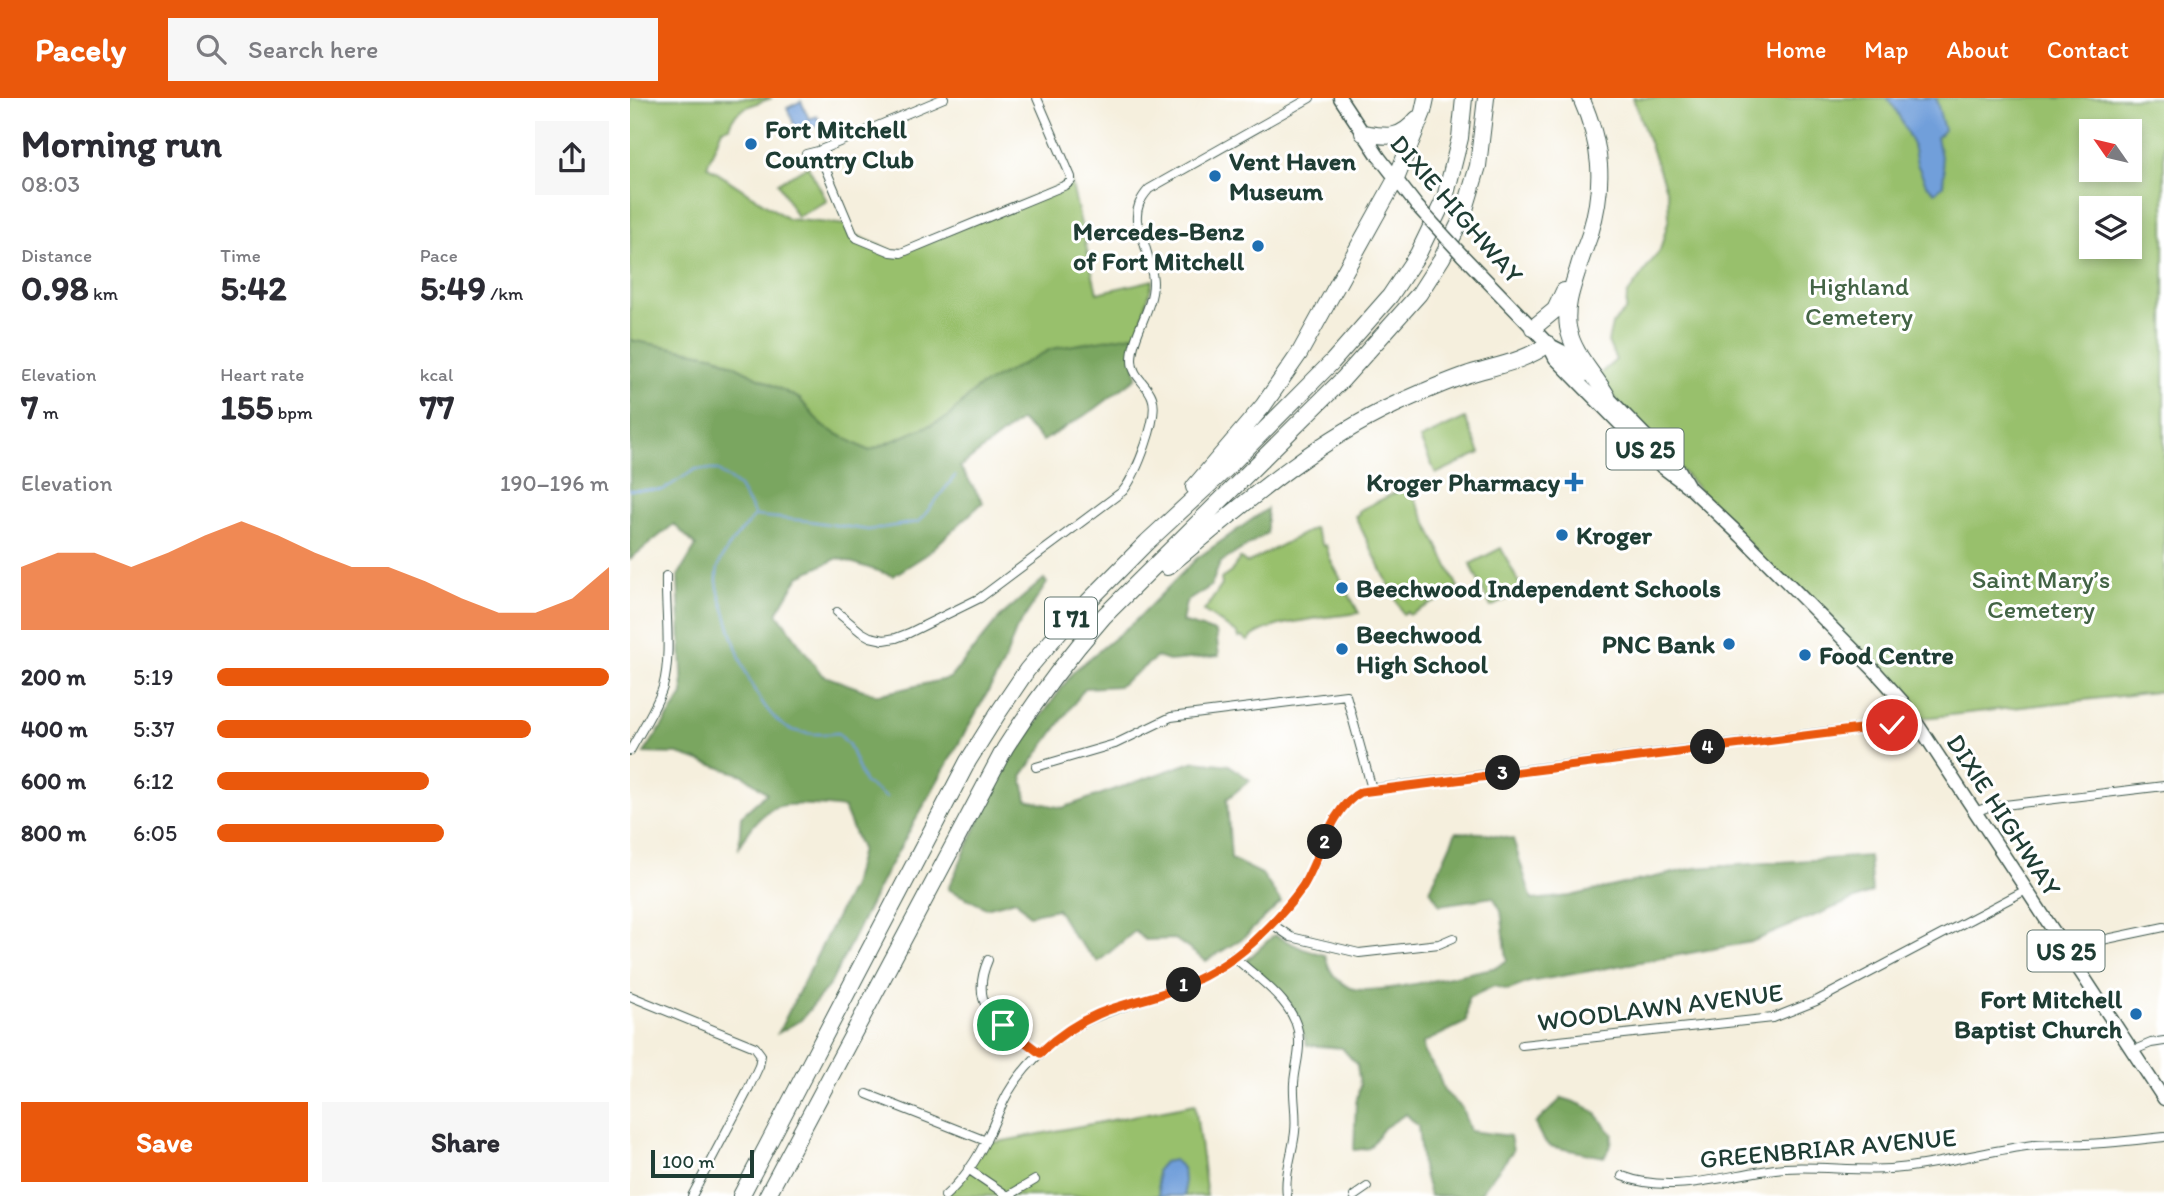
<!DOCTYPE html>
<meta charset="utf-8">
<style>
body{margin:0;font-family:Itim,sans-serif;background:#f7f7f7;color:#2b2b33;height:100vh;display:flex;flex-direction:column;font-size:26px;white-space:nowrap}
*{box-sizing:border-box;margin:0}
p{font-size:23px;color:#7c7c81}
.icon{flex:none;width:38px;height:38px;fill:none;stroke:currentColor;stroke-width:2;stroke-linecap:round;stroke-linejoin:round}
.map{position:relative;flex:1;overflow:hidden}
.details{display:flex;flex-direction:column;background:#fff;width:630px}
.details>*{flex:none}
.needle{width:46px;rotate:304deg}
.buttons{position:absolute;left:1449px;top:21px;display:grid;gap:14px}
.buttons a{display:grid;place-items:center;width:63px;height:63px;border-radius:0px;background:#fff;box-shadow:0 4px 10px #0003;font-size:35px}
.scale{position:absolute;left:21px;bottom:18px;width:103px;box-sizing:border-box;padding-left:7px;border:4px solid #1f3d34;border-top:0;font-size:19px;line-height:24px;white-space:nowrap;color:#1f3d34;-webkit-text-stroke:5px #fff;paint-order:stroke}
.pin{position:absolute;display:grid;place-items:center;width:60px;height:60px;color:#fff;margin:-30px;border:4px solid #fff;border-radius:50%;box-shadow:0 2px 7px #0007}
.km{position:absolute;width:35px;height:35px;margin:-18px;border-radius:50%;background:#222;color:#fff;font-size:19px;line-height:35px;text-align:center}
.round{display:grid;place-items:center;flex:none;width:74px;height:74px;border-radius:0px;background:#f7f7f7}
.head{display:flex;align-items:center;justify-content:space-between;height:119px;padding:0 21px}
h1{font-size:38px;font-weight:800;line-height:52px}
.stats{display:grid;grid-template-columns:repeat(3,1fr);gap:10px;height:119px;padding:7px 21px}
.stats div{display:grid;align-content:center}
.stats b{font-size:35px;font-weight:800}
.stats small{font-size:19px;font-weight:400}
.stats p{font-size:19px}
.chart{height:196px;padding:14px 21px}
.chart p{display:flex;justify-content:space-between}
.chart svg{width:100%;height:126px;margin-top:7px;fill:#ea580c;opacity:.7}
.primary-button{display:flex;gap:14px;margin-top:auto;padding:14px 21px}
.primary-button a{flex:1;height:80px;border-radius:0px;background:#ea580c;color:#fff;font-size:28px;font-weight:800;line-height:80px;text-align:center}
.primary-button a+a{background:#f7f7f7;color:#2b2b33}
ul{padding:0 21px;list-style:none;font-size:23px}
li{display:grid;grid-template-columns:112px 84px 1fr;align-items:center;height:52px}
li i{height:18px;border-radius:9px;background:#ea580c}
header{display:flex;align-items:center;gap:42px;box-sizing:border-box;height:98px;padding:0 35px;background:#ea580c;color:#fff}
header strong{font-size:33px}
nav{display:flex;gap:38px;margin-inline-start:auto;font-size:24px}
.search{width:490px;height:63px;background:#f7f7f7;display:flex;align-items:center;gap:18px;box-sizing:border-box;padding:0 24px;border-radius:0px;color:#7c7c81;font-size:26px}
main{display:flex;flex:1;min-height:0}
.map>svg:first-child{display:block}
.green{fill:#98c06c;stroke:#5c7e50;stroke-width:2;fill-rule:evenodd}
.forest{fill:#7aa660;stroke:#4c724a;stroke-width:2}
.water{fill:#719fda;stroke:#486e87;stroke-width:2}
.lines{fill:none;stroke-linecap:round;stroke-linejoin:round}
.stream{stroke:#719fda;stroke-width:2}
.minor-casing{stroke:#3f584d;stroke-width:10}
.primary-casing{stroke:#3f584d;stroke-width:15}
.motorway-casing{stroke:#3f584d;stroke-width:18}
.minor{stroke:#fff;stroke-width:8}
.primary{stroke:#fff;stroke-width:12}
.motorway{stroke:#fff;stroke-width:16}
.primary-bridge-casing{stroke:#3f584d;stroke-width:15;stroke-linecap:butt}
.primary-bridge{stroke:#fff;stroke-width:12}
.route-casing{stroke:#fff;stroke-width:14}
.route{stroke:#ea580c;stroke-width:9}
.poi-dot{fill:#1f6fb2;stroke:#fff;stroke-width:2.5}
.labels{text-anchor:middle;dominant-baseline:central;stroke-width:6;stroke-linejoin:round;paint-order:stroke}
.shield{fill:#fff;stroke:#627771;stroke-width:2}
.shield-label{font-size:24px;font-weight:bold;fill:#1f3d34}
.poi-label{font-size:26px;font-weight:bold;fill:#1f3d34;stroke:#fff;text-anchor:start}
.street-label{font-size:26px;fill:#1f3d34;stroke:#fff}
.park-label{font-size:26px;fill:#436445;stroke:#fff}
</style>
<header>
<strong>Pacely</strong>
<div class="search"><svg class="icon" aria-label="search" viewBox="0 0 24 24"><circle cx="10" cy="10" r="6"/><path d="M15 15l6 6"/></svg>Search here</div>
<nav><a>Home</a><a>Map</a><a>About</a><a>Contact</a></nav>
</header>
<main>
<section class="details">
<div class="head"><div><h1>Morning run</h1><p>08:03</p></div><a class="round"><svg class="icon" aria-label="share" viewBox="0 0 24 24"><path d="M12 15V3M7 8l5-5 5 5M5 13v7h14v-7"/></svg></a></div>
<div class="stats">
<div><p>Distance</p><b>0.98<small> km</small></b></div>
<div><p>Time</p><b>5:42</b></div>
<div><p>Pace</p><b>5:49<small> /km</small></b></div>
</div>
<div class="stats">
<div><p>Elevation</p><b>7<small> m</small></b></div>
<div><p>Heart rate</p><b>155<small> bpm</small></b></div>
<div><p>kcal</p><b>77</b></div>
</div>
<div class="chart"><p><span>Elevation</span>190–196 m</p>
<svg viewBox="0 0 160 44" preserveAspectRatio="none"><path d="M0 44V22L10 17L20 17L30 22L40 17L50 11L60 6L70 11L80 17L90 22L100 22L110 27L120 33L130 38L140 38L150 33L160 22V44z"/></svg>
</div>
<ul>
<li><b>200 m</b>5:19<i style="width:100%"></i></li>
<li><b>400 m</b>5:37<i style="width:80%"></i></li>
<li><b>600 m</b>6:12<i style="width:54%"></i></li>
<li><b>800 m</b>6:05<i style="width:58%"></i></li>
</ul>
<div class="primary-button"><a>Save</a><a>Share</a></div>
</section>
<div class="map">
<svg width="1534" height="1098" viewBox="0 0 1534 1098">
<rect width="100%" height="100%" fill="#fff"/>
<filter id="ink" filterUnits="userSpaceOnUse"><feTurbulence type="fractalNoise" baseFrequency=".0143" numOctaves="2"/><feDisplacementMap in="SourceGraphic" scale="14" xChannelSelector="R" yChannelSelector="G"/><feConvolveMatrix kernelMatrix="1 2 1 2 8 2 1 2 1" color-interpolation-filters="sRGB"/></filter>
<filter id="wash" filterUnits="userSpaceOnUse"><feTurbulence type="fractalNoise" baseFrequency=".00686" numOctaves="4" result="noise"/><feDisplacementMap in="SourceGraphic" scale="28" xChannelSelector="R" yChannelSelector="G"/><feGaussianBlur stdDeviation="1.57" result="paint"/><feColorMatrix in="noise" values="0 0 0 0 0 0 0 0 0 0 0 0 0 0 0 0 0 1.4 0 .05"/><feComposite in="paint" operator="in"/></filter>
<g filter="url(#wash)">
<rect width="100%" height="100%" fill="#f5efdd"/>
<!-- green -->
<path class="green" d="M 0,0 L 142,0 C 125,6 104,10 99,29 L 92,31 L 77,68 L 158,121 L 218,127 L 223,136 L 266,155 L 441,83 L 467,195 L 523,182 L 508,236 L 347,290 L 317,320 L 239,353 L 192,328 L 170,301 L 86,258 L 0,242 Z
M 1003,0 L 1534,0 L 1534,593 L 1285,621 L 1112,439 L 966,279 L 986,262 L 978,244 L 982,226 L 996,212 L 997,197 L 1030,152 L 1039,120 L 1038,97 ZM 1461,33 L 1500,33 L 1500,72 L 1461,72 ZM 1461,110 L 1500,110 L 1500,149 L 1461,149 Z
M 178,68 L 197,103 L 167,119 L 148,85 Z
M 835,320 L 850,355 L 806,376 L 790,341 Z
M 775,390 L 776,393 L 780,391 L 828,489 L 824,491 L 825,494 L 779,517 L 777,514 L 773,516 L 725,418 L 729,416 L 728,413 Z
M 684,430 L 693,448 L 696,447 L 700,461 L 729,515 C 704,519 632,523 618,543 L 613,539 L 609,540 L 608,536 L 574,513 L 592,487 L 591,481 L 601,474 L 610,460 L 617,465 Z
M 871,450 L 893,493 L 861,509 L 840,466 Z
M 565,1006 L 577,1098 L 315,1098 L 356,1043 L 368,1044 Z"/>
<!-- forest -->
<path class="forest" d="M 508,236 L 504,249 L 507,279 L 465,311 L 413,343 L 391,322 L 330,369 L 353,404 L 296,457 L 263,478 L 208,460 L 169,478 L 147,515 L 192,577 L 247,597 L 320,580 L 371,518 L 414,481 L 417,485 L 386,532 L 373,567 L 254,778 L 201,885 L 171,922 L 148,935 L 222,788 L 231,751 L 214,710 C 200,708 154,703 142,711 C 127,719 118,735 109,749 L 111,718 L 137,695 L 113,677 L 48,656 L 14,655 L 53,597 L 48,478 L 66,448 L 44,426 L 0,461 L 0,242 L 86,258 L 170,301 L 192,328 L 239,353 L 317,320 L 347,290 L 421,251 Z
M 637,411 L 637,435 L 590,465 L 581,488 L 556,504 L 552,524 L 586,534 L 589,558 L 539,563 L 527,559 L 489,588 L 455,590 L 392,678 L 397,702 L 432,710 L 565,663 L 599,667 L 620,682 L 597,701 L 601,761 L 632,776 L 651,804 L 613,840 L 576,863 L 545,841 L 515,842 L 505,833 L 468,864 L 443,838 L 427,811 L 399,817 L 386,802 L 356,810 L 318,791 L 370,676 L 444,573 L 504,524 L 566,461 Z
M 826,734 L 851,735 L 883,741 L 902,802 L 940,798 L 1065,770 L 1239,758 L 1242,794 L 1121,844 L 899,884 L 879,892 L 864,888 L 838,900 L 836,924 L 793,945 L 794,955 L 807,973 L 814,993 L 832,1010 L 840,1033 L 880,1038 L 883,1053 L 848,1098 L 800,1098 L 792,1068 L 788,1028 L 776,1016 L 754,1030 L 739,1050 L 724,1052 L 726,1005 L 730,987 L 727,967 L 712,950 L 677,947 L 668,920 L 658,903 L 616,863 L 644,837 L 673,851 L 695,857 C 699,873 705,883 721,890 C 741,899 840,874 868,869 L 877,862 L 871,812 L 863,799 L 810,807 L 800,792 Z
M 932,1000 C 943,1003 955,1007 964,1014 C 971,1019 974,1029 983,1036 L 980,1050 L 974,1059 L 919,1048 L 912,1040 L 905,1026 Z"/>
<!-- water -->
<path class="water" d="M 1257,0 L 1306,0 L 1314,32 L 1307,39 L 1314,74 L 1313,88 L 1305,94 L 1296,86 L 1287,66 L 1283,47 L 1266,12 Z
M 171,3 L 179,21 L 187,18 L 191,26 L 168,36 L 157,10 Z
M 544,1062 L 553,1070 L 555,1096 L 553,1098 L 529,1098 L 527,1072 L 534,1064 Z"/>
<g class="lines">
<!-- stream -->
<path class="stream" d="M 0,392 L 33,392 L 66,371 L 87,372 L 109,389 L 125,417
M 125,418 C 113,430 92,454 88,470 C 84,486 92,503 96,517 C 107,554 121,600 151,626 C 164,637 191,637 208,635 L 219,647 L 234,684 L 257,700
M 126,418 L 179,423 L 238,432 L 289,424 L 325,378"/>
</g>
</g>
<g filter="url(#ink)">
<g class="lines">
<defs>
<path id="minor" d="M 188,53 L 223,136 L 227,140 L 261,154 L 271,155 L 436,87 L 441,83 L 441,79 L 407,0
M 176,56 L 188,53 L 314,0
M 207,514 L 231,534 L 240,539 L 254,542 L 266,540 L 279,535 L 350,500 L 493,393 C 506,377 530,318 522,299 C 517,285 502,279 502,262 C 502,236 523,211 523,185 C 523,169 512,139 507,123 C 506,110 510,101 519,91 L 680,0
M 0,653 C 11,632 26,611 33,589 C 42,557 35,511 36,478
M 406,669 L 485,646 L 541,619 L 716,597 L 742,691
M 1345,714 L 1358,709 L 1534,688
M 642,826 L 661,839 L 729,855 L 809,846 L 823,840
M 1434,850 L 1534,829
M 604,859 C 627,880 669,906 669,942 C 670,956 665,970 664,985 C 663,1001 667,1017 665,1034 C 663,1054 654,1077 657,1098
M 358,862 C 336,913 374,928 410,955
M 0,898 L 125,949 L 131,957 L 129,968 L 116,996 L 62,1098
M 892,947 L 1143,920 L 1186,903 L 1396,792
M 1502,953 L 1521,945 L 1534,943
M 237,996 L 356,1043
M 338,1071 L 378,1098 L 405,1082
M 992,1078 C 1044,1098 1100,1075 1154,1070 C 1189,1068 1225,1073 1260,1071 C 1306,1068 1350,1054 1396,1048 C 1415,1045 1435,1047 1455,1046 C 1481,1045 1507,1042 1534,1039
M 315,1098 C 333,1082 348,1060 358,1038 C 365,1024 370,1009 378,995 C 389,976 403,961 419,947 C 455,916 497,909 540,893 C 593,873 644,835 674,785 C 688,763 698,738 709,714 C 718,701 726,695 742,691 L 1196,634 L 1257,628 L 1285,621
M 724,1098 L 737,1089"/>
<path id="primary" d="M 710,0 L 749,59 L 787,108
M 832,157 L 918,246 L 925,260 L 1032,369 L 1060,390 L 1112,439 L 1244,572 L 1273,604 L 1534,1001
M 918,246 L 932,253 L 956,277
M 971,292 L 1050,373 L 1058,387"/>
<path id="motorway" d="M 951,0 C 972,47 975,86 960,136 C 956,148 951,159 948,171 C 942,190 935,209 938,229 C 943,257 964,275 977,298
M 733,35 C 757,39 770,42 787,21
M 903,230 L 925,212 L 934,193
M 564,389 L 633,308 L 669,256 L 766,81 L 793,14 L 796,0
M 537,469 C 609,410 679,347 764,307 C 788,296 813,285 839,276 C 865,268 896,263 918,246
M 111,1098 L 338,663 L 368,615 L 397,572 L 435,527 L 517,444 L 596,371 L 702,264 L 760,198 L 788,156 L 815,100 L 830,40 L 834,0
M 137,1098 L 375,650 C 405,603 437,560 474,518 L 713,281 L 789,196 L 812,160 L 833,118 L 848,68 L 856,0"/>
</defs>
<!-- minor casing -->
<use href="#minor" class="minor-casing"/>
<!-- primary casing -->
<use href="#primary" class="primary-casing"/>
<!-- motorway casing -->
<use href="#motorway" class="motorway-casing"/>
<!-- minor -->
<use href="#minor" class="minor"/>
<!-- primary -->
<use href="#primary" class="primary"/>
<!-- motorway -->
<use href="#motorway" class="motorway"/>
<defs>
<path id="primary-bridge" d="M 787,108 L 832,157"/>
</defs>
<!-- primary-bridge casing -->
<use href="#primary-bridge" class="primary-bridge-casing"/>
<!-- primary-bridge -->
<use href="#primary-bridge" class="primary-bridge"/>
</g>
</g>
<g class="lines" filter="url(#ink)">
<defs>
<path id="route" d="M 373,927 L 410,955 C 427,939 447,925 468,916 C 491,906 516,902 540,893 C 570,882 599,866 623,844 C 641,827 659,809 673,788 C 690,760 701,709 731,694 L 1262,627"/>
</defs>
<!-- route casing -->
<use href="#route" class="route-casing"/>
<!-- route -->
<use href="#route" class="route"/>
</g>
<!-- markers -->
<g class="poi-dot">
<circle cx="121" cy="46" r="7"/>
<circle cx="585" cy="78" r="7"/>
<circle cx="628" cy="148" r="7"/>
<path d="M940.5 373.5h7v7h7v7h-7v7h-7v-7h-7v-7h7z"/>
<circle cx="932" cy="437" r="7"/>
<circle cx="712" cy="490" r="7"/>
<circle cx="1099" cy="546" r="7"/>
<circle cx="712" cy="551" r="7"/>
<circle cx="1175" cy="557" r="7"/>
<circle cx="1506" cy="916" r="7"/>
</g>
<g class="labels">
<!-- shield labels -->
<g class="shield">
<rect x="976.5" y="330.5" width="77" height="41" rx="5"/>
<rect x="415" y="499.5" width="52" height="41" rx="5"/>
<rect x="1397.5" y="832.5" width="77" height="41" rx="5"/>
</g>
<g class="shield-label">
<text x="1015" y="351">US 25</text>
<text x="441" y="520">I 71</text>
<text x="1436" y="853">US 25</text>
</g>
<!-- poi labels -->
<g class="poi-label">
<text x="135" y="31">Fort Mitchell<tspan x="135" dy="30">Country Club</tspan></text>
<text x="599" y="63">Vent Haven<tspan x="599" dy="30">Museum</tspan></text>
<text x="614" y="133" text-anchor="end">Mercedes-Benz<tspan x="614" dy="30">of Fort Mitchell</tspan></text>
<text x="930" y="384" text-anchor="end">Kroger Pharmacy</text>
<text x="946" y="437">Kroger</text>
<text x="726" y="490">Beechwood Independent Schools</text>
<text x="726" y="536">Beechwood<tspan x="726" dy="30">High School</tspan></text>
<text x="1085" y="546" text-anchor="end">PNC Bank</text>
<text x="1189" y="557">Food Centre</text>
<text x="1492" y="901" text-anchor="end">Fort Mitchell<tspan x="1492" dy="30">Baptist Church</tspan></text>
</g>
<!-- street labels -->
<g class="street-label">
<text transform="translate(827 111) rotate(49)">DIXIE HIGHWAY</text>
<text transform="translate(1374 717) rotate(57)">DIXIE HIGHWAY</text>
<text transform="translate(1030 909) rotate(-7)">WOODLAWN AVENUE</text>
<text transform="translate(1198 1050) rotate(-5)">GREENBRIAR AVENUE</text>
</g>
<!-- park labels -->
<g class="park-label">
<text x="1229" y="188">Highland<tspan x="1229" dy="30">Cemetery</tspan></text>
<text x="1411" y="481">Saint Mary’s<tspan x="1411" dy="30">Cemetery</tspan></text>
</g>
</g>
</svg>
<div class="buttons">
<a><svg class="needle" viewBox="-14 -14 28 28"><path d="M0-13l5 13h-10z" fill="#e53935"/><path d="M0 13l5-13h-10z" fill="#7c7c81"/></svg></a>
<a><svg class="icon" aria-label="layers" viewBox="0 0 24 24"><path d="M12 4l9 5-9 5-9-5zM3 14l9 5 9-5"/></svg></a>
</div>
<div class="scale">100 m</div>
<div class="pin" style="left:373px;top:927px;background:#1e9e55"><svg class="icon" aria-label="arrive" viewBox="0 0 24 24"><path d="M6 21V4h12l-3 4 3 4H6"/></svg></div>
<div class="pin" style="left:1262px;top:627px;background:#d93025"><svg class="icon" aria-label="check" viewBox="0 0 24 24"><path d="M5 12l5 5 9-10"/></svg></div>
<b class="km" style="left:554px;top:887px">1</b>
<b class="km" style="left:695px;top:744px">2</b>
<b class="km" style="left:873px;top:675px">3</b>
<b class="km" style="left:1078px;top:649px">4</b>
</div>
</main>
